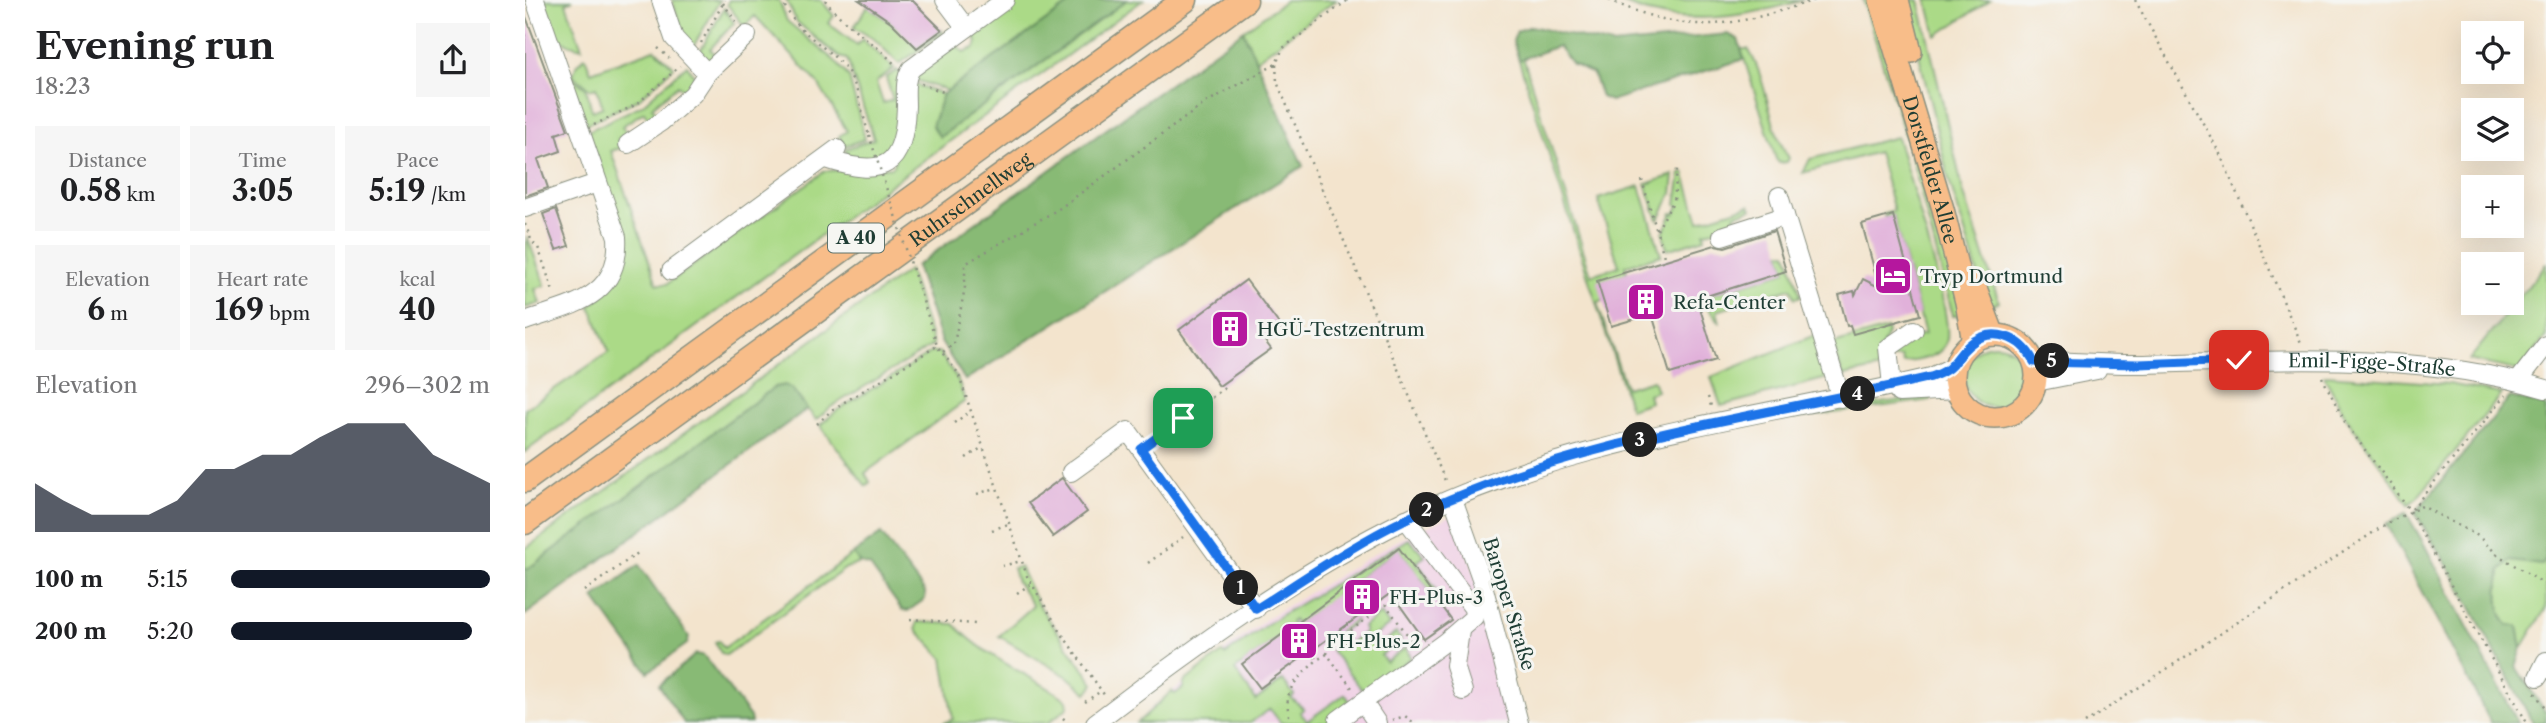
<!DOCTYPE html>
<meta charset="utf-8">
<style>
body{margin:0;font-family:"Libre Caslon Text",serif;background:#f6f6f6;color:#202124;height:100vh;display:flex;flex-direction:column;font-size:26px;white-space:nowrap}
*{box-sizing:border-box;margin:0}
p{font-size:23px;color:#757577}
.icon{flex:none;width:38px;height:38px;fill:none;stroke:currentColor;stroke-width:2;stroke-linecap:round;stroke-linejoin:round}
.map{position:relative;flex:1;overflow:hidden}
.sheet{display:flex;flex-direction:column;background:#fff;width:525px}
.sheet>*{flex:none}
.buttons{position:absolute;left:1936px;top:21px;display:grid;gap:14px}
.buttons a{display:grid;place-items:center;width:63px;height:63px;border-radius:0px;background:#fff;box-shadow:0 7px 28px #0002;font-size:35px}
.pin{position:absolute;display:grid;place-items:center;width:60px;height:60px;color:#fff;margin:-30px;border-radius:14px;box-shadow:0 4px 10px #0006}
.km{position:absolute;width:35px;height:35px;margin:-18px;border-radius:50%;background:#222;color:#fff;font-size:19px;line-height:35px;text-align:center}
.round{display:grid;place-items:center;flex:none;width:74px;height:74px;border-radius:0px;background:#f6f6f6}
.head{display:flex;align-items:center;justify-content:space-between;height:119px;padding:0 35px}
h1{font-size:38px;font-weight:800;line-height:52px}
.figures{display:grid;grid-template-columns:repeat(3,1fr);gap:10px;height:119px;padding:7px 35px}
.figures div{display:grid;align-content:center;border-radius:0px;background:#f6f6f6;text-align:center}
.figures b{font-size:30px;font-weight:800}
.figures small{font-size:19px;font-weight:400}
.figures p{font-size:19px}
.chart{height:196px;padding:14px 35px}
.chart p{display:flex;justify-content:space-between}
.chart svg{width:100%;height:126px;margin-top:7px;fill:#111827;opacity:.7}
ul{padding:0 35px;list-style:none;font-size:23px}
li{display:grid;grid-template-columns:112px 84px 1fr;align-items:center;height:52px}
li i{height:18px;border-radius:9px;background:#111827}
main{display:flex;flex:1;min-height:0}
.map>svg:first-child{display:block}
.built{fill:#f0d0e5}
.green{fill:#abda87;stroke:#658c5e;stroke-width:2}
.forest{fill:#88ba74;stroke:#547c54;stroke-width:2}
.building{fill:#e1b1da}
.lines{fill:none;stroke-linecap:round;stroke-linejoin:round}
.minor-casing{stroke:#899080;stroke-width:20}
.major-casing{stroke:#899080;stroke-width:24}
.highway-casing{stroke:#899080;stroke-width:27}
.path{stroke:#899080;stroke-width:2.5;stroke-dasharray:2 5;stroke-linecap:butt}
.minor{stroke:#fff;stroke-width:18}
.major{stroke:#f8bd89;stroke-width:21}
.highway{stroke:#f8bd89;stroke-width:24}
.path-bridge{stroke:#899080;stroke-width:2.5;stroke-dasharray:2 5;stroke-linecap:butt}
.route-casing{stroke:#fff;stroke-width:14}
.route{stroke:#1a73e8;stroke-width:9}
.labels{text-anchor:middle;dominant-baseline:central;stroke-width:6;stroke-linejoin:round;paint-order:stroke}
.shield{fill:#f6f6f2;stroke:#60746d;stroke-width:2}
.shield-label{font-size:18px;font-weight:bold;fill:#1f3d34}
.street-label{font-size:19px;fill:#1f3d34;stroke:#f6f6f2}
.poi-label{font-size:19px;fill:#1f3d34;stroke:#f6f6f2;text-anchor:start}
</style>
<main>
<section class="sheet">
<div class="head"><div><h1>Evening run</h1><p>18:23</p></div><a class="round"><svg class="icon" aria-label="share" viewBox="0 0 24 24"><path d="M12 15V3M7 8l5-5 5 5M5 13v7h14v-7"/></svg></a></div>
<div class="figures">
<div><p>Distance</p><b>0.58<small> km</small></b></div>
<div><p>Time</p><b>3:05</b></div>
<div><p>Pace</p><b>5:19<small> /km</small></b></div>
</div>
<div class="figures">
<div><p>Elevation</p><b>6<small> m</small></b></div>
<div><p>Heart rate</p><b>169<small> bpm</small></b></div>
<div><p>kcal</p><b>40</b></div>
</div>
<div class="chart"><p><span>Elevation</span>296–302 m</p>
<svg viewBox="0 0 160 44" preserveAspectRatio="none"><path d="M0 44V27L10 33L20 38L30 38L40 38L50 33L60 22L70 22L80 17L90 17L100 11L110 6L120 6L130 6L140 17L150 22L160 27V44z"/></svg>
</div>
<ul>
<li><b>100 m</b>5:15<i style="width:100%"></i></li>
<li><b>200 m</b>5:20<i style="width:93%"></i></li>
</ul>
</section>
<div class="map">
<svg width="2021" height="723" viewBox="0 0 2021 723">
<rect width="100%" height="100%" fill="#f6f6f2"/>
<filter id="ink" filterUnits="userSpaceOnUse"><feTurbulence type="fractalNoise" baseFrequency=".0143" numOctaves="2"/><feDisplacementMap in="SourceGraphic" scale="14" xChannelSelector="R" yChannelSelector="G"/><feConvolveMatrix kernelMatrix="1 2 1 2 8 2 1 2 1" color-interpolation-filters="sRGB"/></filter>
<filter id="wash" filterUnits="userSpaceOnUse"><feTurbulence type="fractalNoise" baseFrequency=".00686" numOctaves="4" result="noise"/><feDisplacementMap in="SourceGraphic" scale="28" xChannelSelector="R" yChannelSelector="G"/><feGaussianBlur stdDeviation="1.57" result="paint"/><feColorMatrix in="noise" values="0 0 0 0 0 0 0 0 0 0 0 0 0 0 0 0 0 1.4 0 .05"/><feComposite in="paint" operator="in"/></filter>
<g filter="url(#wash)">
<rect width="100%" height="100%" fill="#f3e4cd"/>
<!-- built -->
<path class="built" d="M 927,515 L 945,558 L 990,723 L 611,723 L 628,706 L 744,617 L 868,543 Z"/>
<!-- green -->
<path class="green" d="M 19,0 L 48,0 L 41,3 L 57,48 C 27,43 28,26 19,0 Z
M 147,0 L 195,0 L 168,47 L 160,40 Z
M 204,0 L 254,0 L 262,21 L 310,61 L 324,77 L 340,139 L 319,146 L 314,136 L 322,131 L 292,82 L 230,16 L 219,26 L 202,4 Z
M 261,0 L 296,0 L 309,16 L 303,23 L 332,45 L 337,39 L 369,68 L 351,82 L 358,103 L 368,100 L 361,78 L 372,70 L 377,76 L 376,133 L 356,161 L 316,159 L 322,154 L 320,149 L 349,139 L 322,59 L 314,57 L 272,22 Z
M 492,0 L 550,0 L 423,91 L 387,79 L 430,44 L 439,52 L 450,48 L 452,42 L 448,32 Z
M 602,0 L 618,0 L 0,452 L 0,409 L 84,352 L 65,306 C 89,289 102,265 98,235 L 63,131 L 117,105 L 162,65 L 170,77 L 160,91 L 153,85 L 127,107 L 132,114 L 124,120 L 119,112 L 97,126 L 102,134 L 93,139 L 96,148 L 86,151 L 132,284 L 142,284 L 300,171 L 368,167 L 386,83 L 418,94 L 407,126 L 415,137 Z
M 761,0 L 811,0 L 731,60 L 718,31 Z
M 1091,0 L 1278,0 C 1218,18 1149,29 1091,0 Z
M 1338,0 L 1350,0 L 1440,314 L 1428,316 L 1385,152 Z
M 1381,0 L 1394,0 L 1438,191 L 1474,302 L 1463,307 L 1423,177 Z
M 1402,0 L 1465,0 L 1411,36 Z
M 343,6 L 376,30 L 392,48 L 417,30 L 418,33 L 374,64 L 350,40 L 329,27 Z
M 199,8 L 209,23 L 185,49 L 192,56 L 184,60 L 174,53 Z
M 130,49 L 149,67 L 114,99 L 60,125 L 46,77 L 61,88 L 67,111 L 78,107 L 71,87 L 65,89 L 48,75 L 52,64 L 60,57 L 66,72 Z
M 1216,49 L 1223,49 C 1244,82 1242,125 1264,158 L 1262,162 L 1254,163 L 1251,159 Z
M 998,57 L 1066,275 L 1094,266 L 1073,199 L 1115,186 L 1136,255 L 1100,266 L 1102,273 L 1078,300 L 1072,303 L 1101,388 L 1128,380 L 1132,391 L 1123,394 L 1125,402 L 1105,409 L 994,60 Z
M 1372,137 C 1381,169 1431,320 1421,343 C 1414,359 1392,360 1378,363 L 1376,357 L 1368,358 L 1367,353 L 1384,337 L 1400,334 L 1368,216 L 1360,218 L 1359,214 L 1369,211 L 1353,152 L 1278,173 L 1285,159 Z
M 1159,172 L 1174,221 L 1225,205 L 1227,209 L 1209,215 L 1212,226 L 1179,232 L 1180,238 L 1142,250 L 1138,233 L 1147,213 L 1150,214 L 1154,206 L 1151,204 L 1156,173 Z
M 1149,175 L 1147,194 L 1133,220 L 1121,184 Z
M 2,236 L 20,285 L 10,289 L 15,303 L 0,308 Z
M 1255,252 L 1262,252 L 1276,296 L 1270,298 L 1266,288 L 1192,311 L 1195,323 L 1182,306 L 1171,309 L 1171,299 L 1261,271 Z
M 2021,264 L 2021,336 L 1995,371 L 1944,360 Z
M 384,270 L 408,345 L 306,407 L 291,420 L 267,389 L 250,387 L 0,571 L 0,549 Z
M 1362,329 L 1363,333 L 1355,351 L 1356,368 L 1318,376 L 1308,344 Z
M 1290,335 L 1303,378 L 1196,406 L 1186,377 Z
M1439 376a31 31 0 1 1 62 0a31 31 0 1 1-62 0Z
M 407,352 L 414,352 L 433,380 L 440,401 L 340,473 L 345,482 L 341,486 L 295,425 L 311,411 Z
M 1801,375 L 1924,384 L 1977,394 L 1892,498 L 1884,504 L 1821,417 L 1799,376 Z
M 1405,396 L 1406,400 L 1255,420 L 1254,417 Z
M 884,539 L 900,556 L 892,562 L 911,589 L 906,592 L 874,549 L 811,594 L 831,621 L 814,633 L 796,607 L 772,624 L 769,620 L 766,622 L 768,627 L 710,670 L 731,700 L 758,680 L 769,695 L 766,698 L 779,709 L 775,712 L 782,721 L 820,694 L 826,703 L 801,723 L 756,723 L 745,709 L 725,723 L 612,723 L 647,691 L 650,694 L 658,688 L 659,682 L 697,653 L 700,655 L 748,620 Z
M 328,554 L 335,563 L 321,568 L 201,655 L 196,653 L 190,642 L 194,641 L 199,648 Z
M 2021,559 L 2021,608 L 1997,648 L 1993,627 L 1984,626 C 1969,611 1974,589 1975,570 L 1985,560 L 2017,565 Z
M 495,567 L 511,601 L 569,684 L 562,693 L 543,677 L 474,636 L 508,606 L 492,582 L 488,568 Z
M 856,614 L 864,625 L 844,640 L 850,648 L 871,633 L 876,640 L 856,655 L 861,662 L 881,647 L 886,658 L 839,692 L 806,650 L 818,642 L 821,646 L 840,632 L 838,627 Z
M 392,622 L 429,624 C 461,658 504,674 542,700 L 543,707 L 523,723 L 418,723 L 428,719 L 418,658 L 391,629 Z"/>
<!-- forest -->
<path class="forest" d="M 550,0 L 602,0 L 415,137 L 407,126 L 418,94 Z
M 1006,26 L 1087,45 L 1203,34 L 1213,39 L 1219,59 L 1085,101 L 1076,97 L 1068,74 L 1047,64 L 1033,46 L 994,60 L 988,41 L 992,31 Z
M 718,31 L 778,166 L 440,380 L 416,342 L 391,266 Z
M 260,385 L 267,389 L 282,409 L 0,615 L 0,571 L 250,387 Z
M 1985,397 L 2021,406 L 2021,559 L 2017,565 L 1985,561 L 1975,570 C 1974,589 1969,611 1984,626 L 1993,626 L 1997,648 L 1991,667 L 2021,713 L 2021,723 L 2008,723 L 1933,583 L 1890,513 Z
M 1881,513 L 1898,542 L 1993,723 L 1966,723 L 1861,524 Z
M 356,534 L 400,592 L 400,599 L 383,611 L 377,610 L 345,566 L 335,563 L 328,554 Z
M 114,565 L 164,637 L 162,644 L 123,672 L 69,598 Z
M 171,654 L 179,656 L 225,717 L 226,723 L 159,723 L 134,685 Z"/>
<g id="blocks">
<!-- building -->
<path class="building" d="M 334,0 L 387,0 L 417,30 L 392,48 L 366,22 Z
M 0,14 L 43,130 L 31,134 L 36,151 L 13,159 L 23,188 L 0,196 Z
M 31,209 L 44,246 L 31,250 L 18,214 Z
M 1368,215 L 1395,315 L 1328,334 L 1325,325 L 1322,326 L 1314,295 L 1329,291 L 1330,295 L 1338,279 L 1354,287 L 1337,224 Z
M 1249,231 L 1261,271 L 1172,299 L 1191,360 L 1145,374 L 1127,314 L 1086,326 L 1072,281 L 1190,245 L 1200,247 Z
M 721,280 L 757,328 L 740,341 L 746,349 L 694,386 L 654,330 Z
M 537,478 L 562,512 L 528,537 L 503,503 Z
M 874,548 L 926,620 L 899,639 L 866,593 L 735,688 L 717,664 Z"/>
</g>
</g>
<g filter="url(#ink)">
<use href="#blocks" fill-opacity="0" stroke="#899080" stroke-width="2"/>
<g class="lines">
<defs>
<g id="minor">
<path d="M 136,0 L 149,38 L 182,73"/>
<path d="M 420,0 L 441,28"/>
<path d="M 103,144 L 136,122 L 168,94 L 182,73 L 222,35"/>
<path d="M 301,159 C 359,178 379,168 381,106 C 381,93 379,80 386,69 L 480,0"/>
<path d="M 1254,196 L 1316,398"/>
<path d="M 0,208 L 72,183"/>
<path d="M 1197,236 L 1260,216"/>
<path d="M 146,271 L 312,149"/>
<path d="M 0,321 C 46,305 96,298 92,237 L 10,0"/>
<path id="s1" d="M 1509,362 C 1544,360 1580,365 1615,364 C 1750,361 1889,350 2021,389"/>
<path d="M 1993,381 L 2021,345"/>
<path d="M 1511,382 L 1572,370"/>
<path d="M 1367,386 L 1363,348 L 1389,330"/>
<path d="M 1374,393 L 1431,390"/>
<path d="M 546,472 L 603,431 L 731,609"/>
<path d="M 928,499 L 957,581 L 994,723"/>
<path d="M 935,631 L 930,666 L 938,691"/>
<path d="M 2013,677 L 2021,661"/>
<path d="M 838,702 L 852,723"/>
<path d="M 813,720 L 920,642 L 949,617 L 948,608 L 881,519"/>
<path d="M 570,723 C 667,649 770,574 880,520 C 1043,438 1231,419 1406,377 L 1431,365"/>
</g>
<g id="major">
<path id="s2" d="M 1355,0 L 1418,209 L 1441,302 L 1448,342"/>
<path d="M 1373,0 L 1386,52"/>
<path d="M 1449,283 L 1469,335"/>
<circle cx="1470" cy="376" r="41"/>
</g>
<g id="highway">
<path d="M 0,480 L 660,0"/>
<path id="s3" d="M 0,522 L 720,0"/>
</g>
</defs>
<!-- minor casing -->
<use href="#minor" class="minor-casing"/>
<!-- major casing -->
<use href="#major" class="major-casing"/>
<!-- highway casing -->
<use href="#highway" class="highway-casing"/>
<!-- path -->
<path class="path" d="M 257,0 C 269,30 295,42 317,64 C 334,82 336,112 344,135
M 300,0 C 320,27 350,41 371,66
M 1084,0 C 1167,37 1206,27 1290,0
M 1610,0 L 1695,154 L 1777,345
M 198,3 L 212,23
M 176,43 L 200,0
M 133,48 L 144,58
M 751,64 L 752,82 L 921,483
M 396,84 L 418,92
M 69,125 L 112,104 L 155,66
M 1117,180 L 1140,260
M 0,224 L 7,242 L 13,247 L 29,294
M 1132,230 L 1149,200 L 1152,169
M 409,335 L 412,346 L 433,373 L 502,576 L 537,634 L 580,696
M 418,352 L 429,344 L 440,287 L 440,264 L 535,208 L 682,102 L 751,64 L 758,48 L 823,0
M 1797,377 L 1821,424 L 1885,511 L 2002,723
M 1183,397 L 1187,409
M 429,423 L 446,411
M 292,424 L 308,409 L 412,346
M 630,439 L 701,387
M 441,458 L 458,447
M 452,494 L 471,488
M 1887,509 L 1981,395
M 467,530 L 483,524
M 623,563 L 658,537
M 477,566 L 496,561
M 59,591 L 113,553
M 492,593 L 506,584
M 385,619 L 450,624
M 785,651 L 792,660 L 802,654 L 827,688
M 802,654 L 804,646 L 861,605 L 889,644
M 2010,693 L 2021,709
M 560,702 L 576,691
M 538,718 L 543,723
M 867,720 L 880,716 L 889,723
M 766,723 C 756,690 769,683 791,661
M 1560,723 L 1861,524 L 1897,506 L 1953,536 L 1973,555 L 2021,585"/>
<!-- minor -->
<use href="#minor" class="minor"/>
<!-- major -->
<use href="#major" class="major"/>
<!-- highway -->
<use href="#highway" class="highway"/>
<!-- path-bridge -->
<path class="path-bridge" d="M 344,135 L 409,335"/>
</g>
</g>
<g class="lines" filter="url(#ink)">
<defs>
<path id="route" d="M 658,418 L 616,449 L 731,609 C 780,578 829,544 881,519 C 1045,439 1231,418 1406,377 C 1434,367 1426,360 1444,345 C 1467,325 1497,337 1509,362 L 1614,364 L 1714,360"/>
</defs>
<!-- route casing -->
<use href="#route" class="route-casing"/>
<!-- route -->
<use href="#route" class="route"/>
</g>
<!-- icons -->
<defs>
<symbol id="hotel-square" viewBox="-11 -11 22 22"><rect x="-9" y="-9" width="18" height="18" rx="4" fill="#b5179e" stroke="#f6f6f2"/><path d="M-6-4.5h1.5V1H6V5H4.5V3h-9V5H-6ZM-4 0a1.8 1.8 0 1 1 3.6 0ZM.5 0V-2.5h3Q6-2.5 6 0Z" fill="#fff"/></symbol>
<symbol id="building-square" viewBox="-11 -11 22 22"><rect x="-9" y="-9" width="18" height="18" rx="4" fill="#b5179e" stroke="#f6f6f2"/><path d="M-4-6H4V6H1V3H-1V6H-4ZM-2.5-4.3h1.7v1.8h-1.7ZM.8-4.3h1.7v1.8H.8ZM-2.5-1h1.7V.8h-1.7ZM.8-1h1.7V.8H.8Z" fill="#fff"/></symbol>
</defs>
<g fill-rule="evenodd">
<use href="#hotel-square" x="1346" y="254" width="44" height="44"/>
<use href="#building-square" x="1099" y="280" width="44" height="44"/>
<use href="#building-square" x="683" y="307" width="44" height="44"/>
<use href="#building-square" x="815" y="575" width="44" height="44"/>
<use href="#building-square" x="752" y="619" width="44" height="44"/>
</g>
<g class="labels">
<!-- shield labels -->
<rect class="shield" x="303" y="223.5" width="56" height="29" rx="5"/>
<g class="shield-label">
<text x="331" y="238">A 40</text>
</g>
<!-- street labels -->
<g class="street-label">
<text stroke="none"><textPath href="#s2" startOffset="177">Dorstfelder Allee</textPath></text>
<text stroke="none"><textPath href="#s3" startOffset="550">Ruhrschnellweg</textPath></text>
<text stroke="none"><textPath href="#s1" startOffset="338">Emil-Figge-Straße</textPath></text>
<text transform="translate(984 604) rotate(73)">Baroper Straße</text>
</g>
<!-- poi labels -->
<g class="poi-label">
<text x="1395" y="276">Tryp Dortmund</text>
<text x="1148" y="302">Refa-Center</text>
<text x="732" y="329">HGÜ-Testzentrum</text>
<text x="864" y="597">FH-Plus-3</text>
<text x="801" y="641">FH-Plus-2</text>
</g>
</g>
</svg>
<div class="buttons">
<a><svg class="icon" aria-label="locate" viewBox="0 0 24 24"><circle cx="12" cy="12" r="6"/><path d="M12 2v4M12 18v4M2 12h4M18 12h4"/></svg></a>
<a><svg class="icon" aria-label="layers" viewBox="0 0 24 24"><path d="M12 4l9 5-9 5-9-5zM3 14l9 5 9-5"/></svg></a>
<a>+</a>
<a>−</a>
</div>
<div class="pin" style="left:658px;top:418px;background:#1e9e55"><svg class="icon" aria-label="arrive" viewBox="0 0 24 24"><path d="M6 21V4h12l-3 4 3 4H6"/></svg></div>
<div class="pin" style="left:1714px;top:360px;background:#d93025"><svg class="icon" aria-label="check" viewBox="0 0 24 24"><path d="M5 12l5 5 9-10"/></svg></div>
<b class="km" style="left:716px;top:588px">1</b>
<b class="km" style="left:902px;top:510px">2</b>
<b class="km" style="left:1115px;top:440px">3</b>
<b class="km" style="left:1333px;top:394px">4</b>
<b class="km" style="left:1527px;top:361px">5</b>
</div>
</main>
